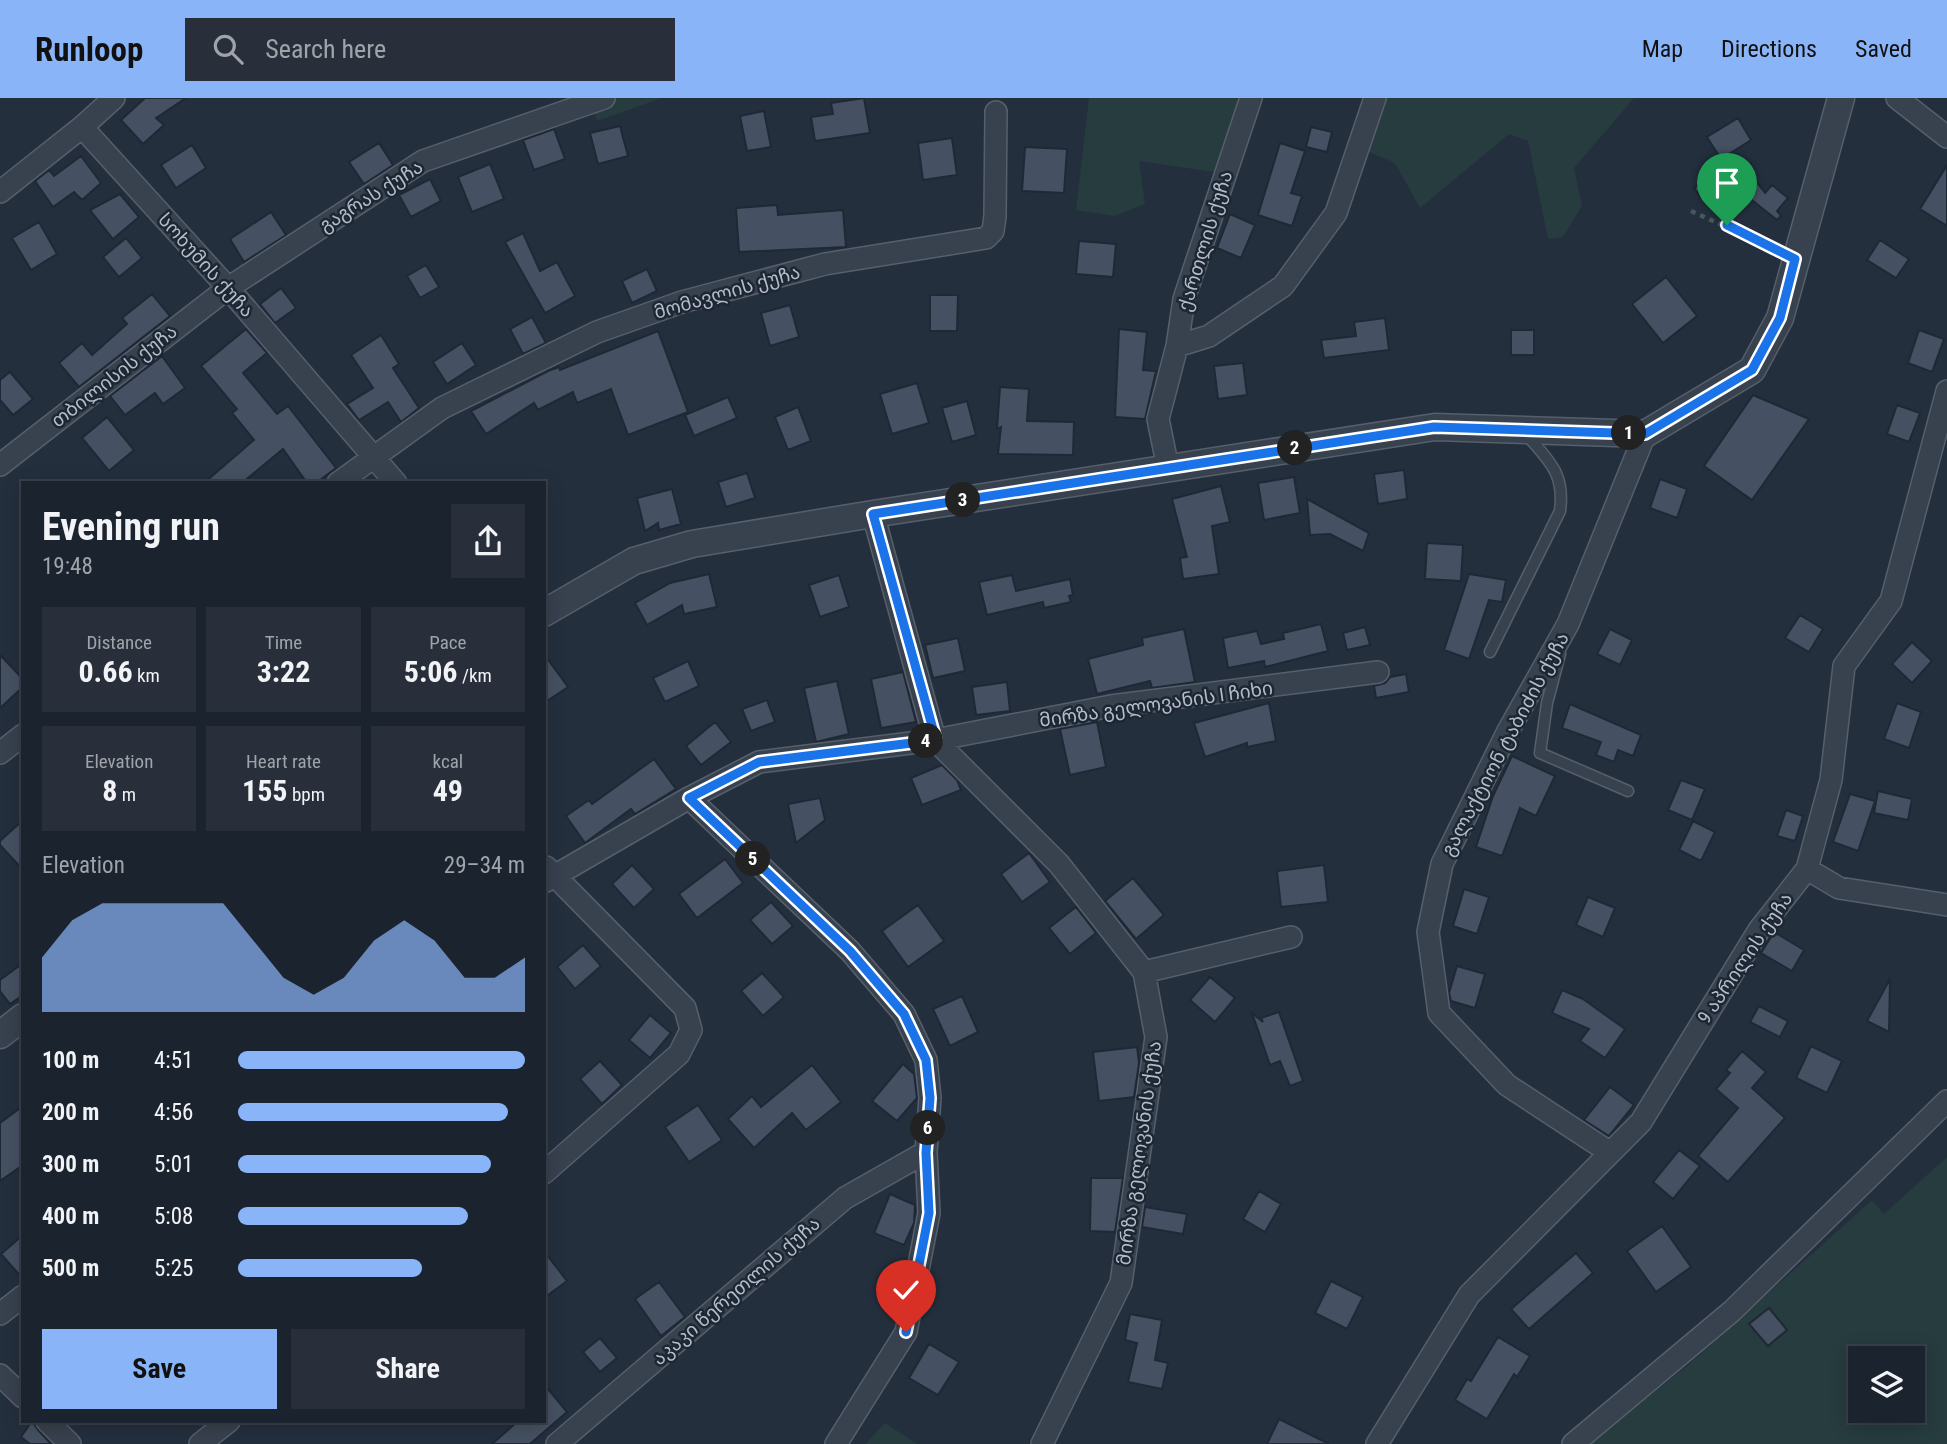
<!DOCTYPE html>
<meta charset="utf-8">
<style>
body{margin:0;font-family:"Roboto Condensed","Noto Sans Georgian",sans-serif;background:#282f3a;color:#f1f3f6;height:100vh;display:flex;flex-direction:column;font-size:26px;white-space:nowrap}
*{box-sizing:border-box;margin:0}
p{font-size:23px;color:#a0a4aa}
.icon{flex:none;width:38px;height:38px;fill:none;stroke:currentColor;stroke-width:2;stroke-linecap:round;stroke-linejoin:round}
.map{position:relative;flex:1;overflow:hidden}
.side{position:absolute;left:21px;top:383px;width:525px;height:942px;display:flex;flex-direction:column;background:#1b232e;border-radius:0px;box-shadow:0 4px 18px #0003,0 0 0 2px #39404a}
.side>*{flex:none}
.fabs{position:absolute;left:1848px;top:1248px;display:grid;gap:14px}
.fabs a{display:grid;place-items:center;width:77px;height:77px;border-radius:0px;background:#1b232e;box-shadow:0 4px 18px #0003,0 0 0 2px #39404a;font-size:35px}
.pin{position:absolute;display:grid;place-items:center;width:60px;height:60px;color:#fff;margin:-72px -30px;border-radius:50% 50% 50% 0;rotate:-45deg;box-shadow:0 0 7px #0007}
.pin .icon{rotate:45deg}
.km{position:absolute;width:35px;height:35px;margin:-18px;border-radius:50%;background:#222;color:#fff;font-size:19px;line-height:35px;text-align:center}
.round{display:grid;place-items:center;flex:none;width:74px;height:74px;border-radius:0px;background:#282f3a}
.summary{display:flex;align-items:center;justify-content:space-between;height:119px;padding:0 21px}
h1{font-size:38px;font-weight:700;line-height:52px}
.metrics{display:grid;grid-template-columns:repeat(3,1fr);gap:10px;height:119px;padding:7px 21px}
.metrics div{display:grid;align-content:center;border-radius:0px;background:#282f3a;text-align:center}
.metrics b{font-size:30px;font-weight:700}
.metrics small{font-size:19px;font-weight:400}
.metrics p{font-size:19px}
.chart{height:196px;padding:14px 21px}
.chart p{display:flex;justify-content:space-between}
.chart svg{width:100%;height:126px;margin-top:7px;fill:#8ab4f8;opacity:.7}
.button{display:flex;gap:14px;margin-top:auto;padding:14px 21px}
.button a{flex:1;height:80px;border-radius:0px;background:#8ab4f8;color:#111;font-size:28px;font-weight:700;line-height:80px;text-align:center}
.button a+a{background:#282f3a;color:#f1f3f6}
ul{padding:0 21px;list-style:none;font-size:23px}
li{display:grid;grid-template-columns:112px 84px 1fr;align-items:center;height:52px}
li i{height:18px;border-radius:9px;background:#8ab4f8}
header{display:flex;align-items:center;gap:42px;box-sizing:border-box;height:98px;padding:0 35px;background:#8ab4f8;color:#111}
header strong{font-size:33px}
nav{display:flex;gap:38px;margin-inline-start:auto;font-size:24px}
.search{width:490px;height:63px;background:#282f3a;display:flex;align-items:center;gap:18px;box-sizing:border-box;padding:0 24px;border-radius:0px;color:#a0a4aa;font-size:26px}
.map>svg:first-child{display:block}
.green{fill:#263c3f;fill-rule:evenodd}
.building{fill:#455162;stroke:#1f2835;stroke-width:2}
.lines{fill:none;stroke-linecap:round;stroke-linejoin:round}
.service-casing{stroke:#565f6c;stroke-width:13}
.minor-casing{stroke:#565f6c;stroke-width:24}
.tertiary-casing{stroke:#565f6c;stroke-width:29}
.path{stroke:#44595c;stroke-width:4.5;stroke-dasharray:5 5;stroke-linecap:butt}
.service{stroke:#38414e;stroke-width:10}
.minor{stroke:#38414e;stroke-width:21}
.tertiary{stroke:#38414e;stroke-width:26}
.route-casing{stroke:#fff;stroke-width:14}
.route{stroke:#1a73e8;stroke-width:9}
.labels{text-anchor:middle;dominant-baseline:central;stroke-width:5;stroke-linejoin:round;paint-order:stroke}
.street-label{font-size:19px;fill:#b4bcc9;stroke:#1d2633}
</style>
<header>
<strong>Runloop</strong>
<div class="search"><svg class="icon" aria-label="search" viewBox="0 0 24 24"><circle cx="10" cy="10" r="6"/><path d="M15 15l6 6"/></svg>Search here</div>
<nav><a>Map</a><a>Directions</a><a>Saved</a></nav>
</header>
<div class="map">
<svg width="1947" height="1346" viewBox="0 0 1947 1346">
<rect width="100%" height="100%" fill="#242f3e"/>
<!-- green -->
<path class="green" d="M 589,0 L 662,0 L 597,23 Z
M 1089,0 L 1239,0 L 1214,74 L 1139,63 L 1145,106 L 1115,118 L 1076,112 Z
M 1387,0 L 1634,0 L 1574,70 L 1582,108 L 1563,139 L 1548,141 L 1528,43 L 1509,36 L 1420,110 L 1395,65 L 1369,54 Z
M 1947,1059 L 1947,1346 L 1590,1346 L 1687,1268 L 1872,1102 L 1884,1116 ZM 1860,1260 L 1913,1260 L 1913,1312 L 1860,1312 Z
M 885,1325 L 917,1346 L 865,1346 Z"/>
<!-- building -->
<path class="building" d="M 145,0 L 186,0 L 156,20 L 164,27 L 143,46 L 121,22 Z
M 864,0 L 870,35 L 815,43 L 811,19 L 833,16 L 831,5 Z
M 764,13 L 771,49 L 747,53 L 740,18 Z
M 1738,20 L 1751,42 L 1721,61 L 1707,39 Z
M 620,28 L 628,58 L 598,66 L 590,35 Z
M 1311,29 L 1332,34 L 1327,54 L 1306,49 Z
M 554,31 L 565,61 L 534,72 L 523,42 Z
M 952,40 L 957,77 L 923,82 L 918,45 Z
M 379,45 L 393,67 L 364,86 L 349,64 Z
M 1280,45 L 1305,53 L 1291,95 L 1302,98 L 1292,128 L 1258,117 Z
M 192,47 L 206,70 L 176,90 L 161,67 Z
M 1025,49 L 1067,51 L 1064,95 L 1022,93 Z
M 81,58 L 101,85 L 82,102 L 74,94 L 53,109 L 35,83 L 49,72 L 54,78 Z
M 1738,59 L 1765,95 L 1772,87 L 1788,100 L 1777,113 L 1781,118 L 1777,122 L 1743,95 L 1726,107 L 1719,97 L 1706,106 L 1694,90 Z
M 490,66 L 504,101 L 472,114 L 458,79 Z
M 1947,67 L 1947,128 L 1920,111 Z
M 430,81 L 441,103 L 411,119 L 399,97 Z
M 120,96 L 139,119 L 113,141 L 90,112 Z
M 777,107 L 778,117 L 843,112 L 846,149 L 739,154 L 736,110 Z
M 271,114 L 286,137 L 244,164 L 230,141 Z
M 1230,116 L 1255,127 L 1241,160 L 1217,150 Z
M 39,124 L 57,156 L 31,172 L 12,140 Z
M 523,135 L 540,173 L 557,164 L 575,198 L 545,215 L 505,144 Z
M 126,140 L 142,160 L 119,179 L 103,159 Z
M 1880,142 L 1909,161 L 1896,180 L 1867,162 Z
M 1079,143 L 1116,146 L 1113,179 L 1076,176 Z
M 426,167 L 439,189 L 420,200 L 407,178 Z
M 647,171 L 657,193 L 632,205 L 622,183 Z
M 1666,179 L 1697,218 L 1663,245 L 1632,206 Z
M 281,190 L 296,210 L 275,225 L 260,206 Z
M 152,196 L 170,218 L 79,289 L 59,265 L 82,245 L 92,257 L 127,226 L 122,220 Z
M 930,197 L 958,197 L 957,233 L 930,233 Z
M 790,207 L 799,239 L 770,248 L 761,215 Z
M 532,219 L 546,245 L 523,256 L 510,231 Z
M 1385,220 L 1389,252 L 1324,260 L 1321,242 L 1356,238 L 1354,224 Z
M 246,231 L 267,255 L 243,275 L 277,316 L 288,308 L 336,370 L 316,385 L 307,385 L 283,351 L 242,385 L 204,385 L 254,342 L 232,315 L 237,311 L 201,268 Z
M 1119,231 L 1147,234 L 1143,272 L 1156,273 L 1145,321 L 1115,319 Z
M 1511,232 L 1534,232 L 1534,257 L 1511,257 Z
M 1919,232 L 1944,241 L 1932,274 L 1908,265 Z
M 658,233 L 688,314 L 628,337 L 611,291 L 577,305 L 573,294 L 538,312 L 534,305 L 486,336 L 471,313 L 548,273 L 559,269 L 560,272 Z
M 381,237 L 399,266 L 393,270 L 419,310 L 401,324 L 388,304 L 359,322 L 347,306 L 373,290 L 351,257 Z
M 462,245 L 476,267 L 447,286 L 433,264 Z
M 162,258 L 185,290 L 163,306 L 155,295 L 125,317 L 110,298 Z
M 1243,265 L 1247,297 L 1218,301 L 1214,268 Z
M 10,274 L 33,301 L 13,317 L 0,302 L 0,282 Z
M 917,285 L 929,325 L 892,336 L 880,296 Z
M 1000,289 L 1029,291 L 1027,323 L 1074,324 L 1073,357 L 998,356 L 1001,329 L 997,331 Z
M 1753,297 L 1809,321 L 1752,402 L 1704,368 Z
M 728,299 L 737,320 L 694,338 L 685,317 Z
M 967,303 L 976,337 L 952,344 L 942,310 Z
M 1897,307 L 1920,315 L 1909,344 L 1887,336 Z
M 798,309 L 811,343 L 788,352 L 775,319 Z
M 107,319 L 134,352 L 109,373 L 82,340 Z
M 1404,372 L 1407,401 L 1378,406 L 1374,376 Z
M 747,375 L 755,400 L 726,409 L 718,384 Z
M 1294,379 L 1300,415 L 1264,422 L 1258,385 Z
M 1660,381 L 1687,391 L 1677,420 L 1650,410 Z
M 1221,388 L 1230,424 L 1212,428 L 1219,476 L 1183,481 L 1180,460 L 1187,459 L 1172,401 Z
M 672,391 L 681,426 L 659,432 L 658,425 L 645,433 L 637,400 Z
M 1307,401 L 1369,435 L 1363,453 L 1330,436 L 1310,437 Z
M 1427,445 L 1463,447 L 1461,483 L 1425,481 Z
M 709,476 L 717,509 L 684,516 L 682,507 L 647,527 L 635,505 L 670,485 Z
M 1469,476 L 1506,482 L 1502,504 L 1489,502 L 1469,561 L 1444,552 Z
M 839,477 L 849,509 L 820,519 L 809,487 Z
M 1012,477 L 1016,493 L 1070,481 L 1073,497 L 1069,498 L 1071,504 L 1044,510 L 1043,504 L 987,517 L 979,484 Z
M 1800,517 L 1823,531 L 1809,554 L 1785,540 Z
M 1321,526 L 1328,553 L 1265,569 L 1264,563 L 1228,570 L 1223,540 L 1257,533 L 1261,546 L 1284,541 L 1283,535 Z
M 1365,529 L 1370,547 L 1347,552 L 1343,535 Z
M 1184,531 L 1195,584 L 1152,590 L 1150,583 L 1097,596 L 1088,561 L 1143,547 L 1142,540 Z
M 1610,531 L 1632,542 L 1620,567 L 1597,556 Z
M 958,540 L 965,573 L 933,580 L 925,547 Z
M 1912,544 L 1932,563 L 1912,585 L 1892,566 Z
M 544,556 L 568,589 L 544,605 Z
M 0,557 L 23,581 L 23,589 L 0,610 Z
M 688,563 L 699,588 L 665,604 L 653,580 Z
M 903,574 L 916,624 L 881,630 L 871,581 Z
M 1406,576 L 1409,594 L 1376,600 L 1374,588 L 1385,585 L 1390,579 Z
M 837,583 L 849,636 L 816,644 L 804,590 Z
M 1007,584 L 1010,613 L 976,617 L 972,589 Z
M 767,602 L 775,624 L 751,633 L 742,611 Z
M 1269,605 L 1276,643 L 1247,649 L 1247,645 L 1205,659 L 1194,625 Z
M 1897,605 L 1921,614 L 1909,650 L 1884,641 Z
M 1570,606 L 1641,637 L 1633,658 L 1618,652 L 1614,664 L 1596,657 L 1601,644 L 1562,630 Z
M 715,624 L 731,644 L 701,667 L 686,648 Z
M 1097,624 L 1106,669 L 1070,677 L 1060,631 Z
M 1512,658 L 1555,678 L 1536,718 L 1520,710 L 1502,758 L 1476,749 L 1493,698 Z
M 654,661 L 676,691 L 635,716 L 631,711 L 585,745 L 566,718 L 589,702 L 592,706 Z
M 942,667 L 957,682 L 961,692 L 922,707 L 911,680 Z
M 1681,682 L 1705,691 L 1692,722 L 1668,712 Z
M 1878,693 L 1912,701 L 1908,722 L 1874,715 Z
M 1850,696 L 1875,703 L 1858,753 L 1833,744 Z
M 820,700 L 825,722 L 796,745 L 788,706 Z
M 1786,712 L 1803,718 L 1795,743 L 1777,738 Z
M 23,722 L 23,772 L 0,747 L 0,743 Z
M 1693,723 L 1715,734 L 1701,763 L 1679,752 Z
M 1029,755 L 1050,784 L 1022,804 L 1001,776 Z
M 725,761 L 743,785 L 697,820 L 679,796 Z
M 632,767 L 654,791 L 634,810 L 612,786 Z
M 1324,767 L 1328,804 L 1281,809 L 1277,773 Z
M 1133,780 L 1164,817 L 1136,841 L 1105,803 Z
M 1464,791 L 1489,799 L 1477,836 L 1453,828 Z
M 1588,799 L 1615,810 L 1603,839 L 1576,827 Z
M 771,804 L 793,828 L 772,846 L 750,822 Z
M 918,807 L 944,843 L 908,869 L 882,833 Z
M 1076,809 L 1096,835 L 1070,856 L 1049,830 Z
M 1774,834 L 1804,852 L 1792,873 L 1761,855 Z
M 583,847 L 601,868 L 575,891 L 557,869 Z
M 23,865 L 23,897 L 10,906 L 0,893 L 0,882 Z
M 1457,868 L 1485,876 L 1475,910 L 1451,903 L 1449,895 Z
M 762,875 L 784,899 L 763,918 L 741,893 Z
M 1210,879 L 1235,900 L 1215,924 L 1190,902 Z
M 1890,881 L 1889,934 L 1867,923 Z
M 1562,892 L 1583,901 L 1625,931 L 1605,960 L 1580,943 L 1589,931 L 1552,915 Z
M 962,898 L 978,934 L 950,948 L 933,911 Z
M 1759,908 L 1788,923 L 1780,939 L 1750,924 Z
M 1279,914 L 1303,983 L 1290,988 L 1280,963 L 1270,967 L 1252,915 L 1263,924 L 1261,920 Z
M 650,917 L 671,935 L 650,960 L 629,942 Z
M 1811,948 L 1842,963 L 1827,995 L 1796,980 Z
M 1137,949 L 1139,965 L 1134,999 L 1099,1003 L 1093,954 Z
M 1742,953 L 1766,974 L 1752,990 L 1785,1020 L 1728,1084 L 1698,1058 L 1738,1010 L 1716,991 L 1730,975 L 1726,972 Z
M 600,963 L 622,987 L 602,1006 L 580,981 Z
M 903,966 L 914,976 L 917,1000 L 897,1023 L 872,1003 Z
M 812,967 L 841,1004 L 806,1032 L 792,1015 L 754,1050 L 728,1021 L 752,998 L 761,1009 Z
M 1610,989 L 1634,1007 L 1609,1038 L 1584,1022 Z
M 698,1007 L 722,1042 L 689,1064 L 665,1029 Z
M 23,1008 L 23,1067 L 0,1083 L 0,1025 Z
M 1679,1052 L 1700,1068 L 1673,1101 L 1653,1084 Z
M 1091,1080 L 1123,1080 L 1115,1134 L 1090,1133 Z
M 1259,1093 L 1281,1106 L 1265,1134 L 1243,1121 Z
M 890,1096 L 915,1107 L 914,1125 L 904,1147 L 874,1135 Z
M 1145,1109 L 1187,1116 L 1183,1136 L 1142,1129 Z
M 1662,1128 L 1691,1169 L 1656,1194 L 1627,1153 Z
M 23,1137 L 23,1181 L 1,1156 Z
M 544,1153 L 567,1183 L 544,1200 Z
M 1576,1155 L 1593,1175 L 1529,1231 L 1511,1211 Z
M 1331,1183 L 1363,1199 L 1347,1231 L 1315,1215 Z
M 659,1184 L 685,1219 L 661,1238 L 635,1201 Z
M 1769,1210 L 1787,1232 L 1768,1248 L 1749,1226 Z
M 1130,1216 L 1162,1222 L 1155,1262 L 1168,1265 L 1162,1291 L 1128,1284 L 1137,1245 L 1125,1242 Z
M 1498,1239 L 1530,1258 L 1517,1279 L 1514,1276 L 1487,1321 L 1455,1302 L 1467,1281 L 1471,1283 Z
M 600,1240 L 617,1260 L 600,1274 L 583,1254 Z
M 929,1246 L 959,1264 L 938,1297 L 909,1280 Z
M 544,1286 L 567,1314 L 530,1346 L 492,1346 L 518,1323 L 544,1323 Z
M 1279,1321 L 1329,1346 L 1267,1346 Z
M 32,1323 L 38,1332 L 51,1346 L 30,1346 L 21,1339 Z"/>
<g class="lines">
<defs>
<path id="service" d="M 1490,554 L 1560,413 C 1565,375 1549,363 1526,336
M 1560,556 L 1547,605 L 1540,655 L 1628,693"/>
<path id="minor" d="M 1897,0 L 1947,39
M 82,29 L 114,0
M 0,94 L 82,29 L 228,190 L 396,385
M 1177,248 L 1209,238 L 1283,188 L 1336,115 L 1375,0
M 0,367 L 228,190 L 423,63 L 604,0
M 1168,370 L 1158,321 L 1177,248 L 1184,201 L 1251,0
M 338,385 L 442,310 L 597,234 L 682,204 L 825,166 L 986,140 L 993,133 L 995,118 L 996,14
M 873,416 L 935,642 L 1059,766 L 1144,874 L 1156,939 L 1121,1185 L 1042,1346
M 0,655 L 23,637
M 689,700 L 850,853 L 904,916 L 926,962 L 930,1000 L 926,1054 L 929,1115 L 906,1234 L 836,1346
M 1807,771 L 1839,790 L 1947,807
M 544,784 L 689,700 L 759,664 L 935,642 L 1111,608 L 1378,574
M 1144,874 L 1291,839
M 1609,1054 L 1507,987 L 1439,915 L 1428,834 L 1442,766 L 1508,633 L 1568,526 L 1645,336
M 544,1075 L 679,956 L 691,932 L 685,910 L 546,769
M 0,1216 L 23,1198
M 0,1277 L 23,1299
M 47,1323 L 70,1346
M 200,1346 L 229,1323
M 557,1346 L 845,1100 L 926,1054
M 1377,1346 L 1469,1197 L 1641,1024 L 1759,832 L 1807,771 L 1831,682 L 1844,568 L 1891,503 L 1947,293
M 1573,1346 L 1732,1213 L 1947,1003"/>
<path id="tertiary" d="M 544,515 L 634,463 L 692,446 L 873,416 L 1435,329 L 1645,336 L 1752,272 L 1780,220 L 1841,0
M 0,937 L 23,919"/>
</defs>
<!-- service casing -->
<use href="#service" class="service-casing"/>
<!-- minor casing -->
<use href="#minor" class="minor-casing"/>
<!-- tertiary casing -->
<use href="#tertiary" class="tertiary-casing"/>
<!-- path -->
<path class="path" d="M 1691,113 L 1775,151"/>
<!-- service -->
<use href="#service" class="service"/>
<!-- minor -->
<use href="#minor" class="minor"/>
<!-- tertiary -->
<use href="#tertiary" class="tertiary"/>
</g>
<g class="lines">
<defs>
<path id="route" d="M 906,1234 L 929,1115 L 926,1055 L 930,1000 L 926,962 L 904,916 L 850,853 L 689,700 L 759,664 L 936,642 L 873,416 L 1434,329 L 1645,336 L 1752,272 L 1780,220 L 1795,161 L 1727,127"/>
</defs>
<!-- route casing -->
<use href="#route" class="route-casing"/>
<!-- route -->
<use href="#route" class="route"/>
</g>
<g class="labels">
<!-- street labels -->
<g class="street-label">
<text transform="translate(371 98) rotate(-32)">გაგრას ქუჩა</text>
<text transform="translate(1205 143) rotate(-73)">ქართლის ქუჩა</text>
<text transform="translate(206 167) rotate(48)">სოხუმის ქუჩა</text>
<text transform="translate(727 194) rotate(-16)">მომავლის ქუჩა</text>
<text transform="translate(114 278) rotate(-38)">თბილისის ქუჩა</text>
<text transform="translate(1156 606) rotate(-8)">მირზა გელოვანის I ჩიხი</text>
<text transform="translate(1505 646) rotate(-62)">გალაქტიონ ტაბიძის ქუჩა</text>
<text transform="translate(1745 860) rotate(-56)">9 აპრილის ქუჩა</text>
<text transform="translate(1139 1055) rotate(-82)">მირზა გელოვანის ქუჩა</text>
<text transform="translate(736 1193) rotate(-41)">აკაკი წერეთლის ქუჩა</text>
</g>
</g>
</svg>
<div class="fabs">
<a><svg class="icon" aria-label="layers" viewBox="0 0 24 24"><path d="M12 4l9 5-9 5-9-5zM3 14l9 5 9-5"/></svg></a>
</div>
<div class="pin" style="left:1727px;top:127px;background:#1e9e55"><svg class="icon" aria-label="arrive" viewBox="0 0 24 24"><path d="M6 21V4h12l-3 4 3 4H6"/></svg></div>
<div class="pin" style="left:906px;top:1234px;background:#d93025"><svg class="icon" aria-label="check" viewBox="0 0 24 24"><path d="M5 12l5 5 9-10"/></svg></div>
<b class="km" style="left:1629px;top:335px">1</b>
<b class="km" style="left:1295px;top:350px">2</b>
<b class="km" style="left:963px;top:402px">3</b>
<b class="km" style="left:926px;top:643px">4</b>
<b class="km" style="left:753px;top:761px">5</b>
<b class="km" style="left:928px;top:1030px">6</b>
<section class="side">
<div class="summary"><div><h1>Evening run</h1><p>19:48</p></div><a class="round"><svg class="icon" aria-label="share" viewBox="0 0 24 24"><path d="M12 15V3M7 8l5-5 5 5M5 13v7h14v-7"/></svg></a></div>
<div class="metrics">
<div><p>Distance</p><b>0.66<small> km</small></b></div>
<div><p>Time</p><b>3:22</b></div>
<div><p>Pace</p><b>5:06<small> /km</small></b></div>
</div>
<div class="metrics">
<div><p>Elevation</p><b>8<small> m</small></b></div>
<div><p>Heart rate</p><b>155<small> bpm</small></b></div>
<div><p>kcal</p><b>49</b></div>
</div>
<div class="chart"><p><span>Elevation</span>29–34 m</p>
<svg viewBox="0 0 160 44" preserveAspectRatio="none"><path d="M0 44V25L10 12L20 6L30 6L40 6L50 6L60 6L70 19L80 32L90 38L100 32L110 19L120 12L130 19L140 32L150 32L160 25V44z"/></svg>
</div>
<ul>
<li><b>100 m</b>4:51<i style="width:100%"></i></li>
<li><b>200 m</b>4:56<i style="width:94%"></i></li>
<li><b>300 m</b>5:01<i style="width:88%"></i></li>
<li><b>400 m</b>5:08<i style="width:80%"></i></li>
<li><b>500 m</b>5:25<i style="width:64%"></i></li>
</ul>
<div class="button"><a>Save</a><a>Share</a></div>
</section>
</div>
